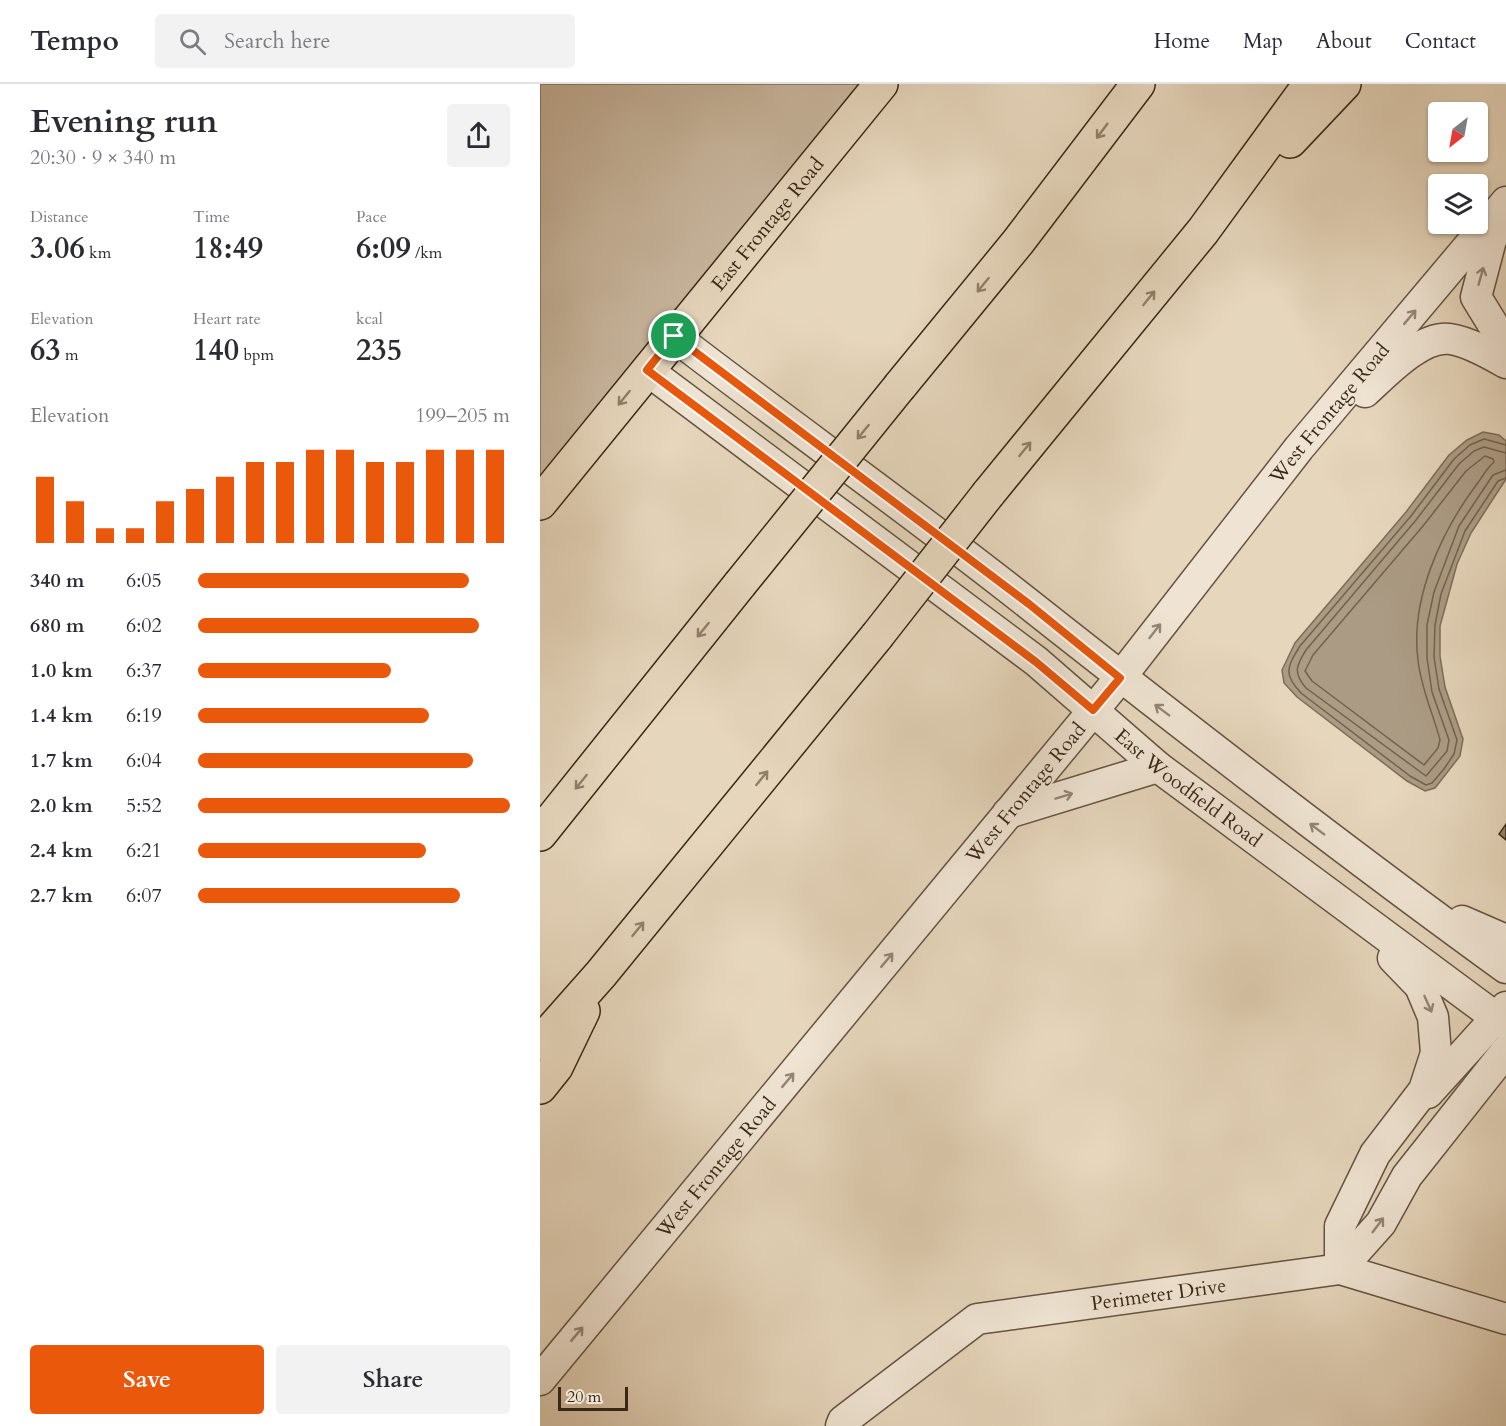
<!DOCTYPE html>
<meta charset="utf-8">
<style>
body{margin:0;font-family:Cardo,serif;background:#f2f2f3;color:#2b2b33;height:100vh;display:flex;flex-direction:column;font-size:22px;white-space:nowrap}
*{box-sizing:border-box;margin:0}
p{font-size:20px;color:#7c7c81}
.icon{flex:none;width:33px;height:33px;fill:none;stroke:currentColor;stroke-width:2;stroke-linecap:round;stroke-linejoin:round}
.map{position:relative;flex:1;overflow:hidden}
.details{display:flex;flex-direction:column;background:#fff;width:540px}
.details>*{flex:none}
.needle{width:39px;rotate:211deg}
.buttons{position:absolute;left:888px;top:18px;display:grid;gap:12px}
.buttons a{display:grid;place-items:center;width:60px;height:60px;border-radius:6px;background:#fff;box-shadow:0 2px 4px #0004;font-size:30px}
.scale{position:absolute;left:18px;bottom:15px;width:70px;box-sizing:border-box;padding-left:6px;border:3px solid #392816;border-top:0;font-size:16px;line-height:21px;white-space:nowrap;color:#392816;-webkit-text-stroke:4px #efe4d3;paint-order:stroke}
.pin{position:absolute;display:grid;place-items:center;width:51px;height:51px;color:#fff;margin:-26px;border:3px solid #fff;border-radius:50%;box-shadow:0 2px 6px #0007}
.round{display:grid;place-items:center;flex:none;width:63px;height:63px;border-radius:6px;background:#f2f2f3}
.head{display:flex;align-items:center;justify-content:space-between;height:102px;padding:0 30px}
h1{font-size:33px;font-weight:700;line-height:45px}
.metrics{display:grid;grid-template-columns:repeat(3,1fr);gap:9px;height:102px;padding:6px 30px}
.metrics div{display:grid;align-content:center}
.metrics b{font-size:30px;font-weight:700}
.metrics small{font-size:16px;font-weight:400}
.metrics p{font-size:16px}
.chart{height:168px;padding:12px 30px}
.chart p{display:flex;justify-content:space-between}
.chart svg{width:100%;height:108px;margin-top:6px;stroke:#ea580c;stroke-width:6}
.action{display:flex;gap:12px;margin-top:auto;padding:12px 30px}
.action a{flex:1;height:69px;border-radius:6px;background:#ea580c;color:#fff;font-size:24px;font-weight:700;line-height:69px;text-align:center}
.action a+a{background:#f2f2f3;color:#2b2b33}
ul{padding:0 30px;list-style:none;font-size:20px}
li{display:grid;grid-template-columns:96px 72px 1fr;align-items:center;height:45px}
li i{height:15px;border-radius:8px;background:#ea580c}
header{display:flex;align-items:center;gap:36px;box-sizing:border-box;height:84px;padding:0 30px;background:#fff;border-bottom:2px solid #e1e1e2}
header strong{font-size:28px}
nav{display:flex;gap:33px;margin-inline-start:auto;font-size:21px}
.search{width:420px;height:54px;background:#f2f2f3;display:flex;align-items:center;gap:15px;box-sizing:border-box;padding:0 21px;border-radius:6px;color:#7c7c81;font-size:22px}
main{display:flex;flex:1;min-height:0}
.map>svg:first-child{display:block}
.green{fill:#c9b8a0;stroke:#81705b;stroke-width:1.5}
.water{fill:#ab9b84;stroke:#7d6d58;stroke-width:1.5}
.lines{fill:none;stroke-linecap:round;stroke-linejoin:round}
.shore{stroke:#72624d;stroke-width:1.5}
.building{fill:#93826c;stroke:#392816;stroke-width:1.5}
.minor-casing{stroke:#645440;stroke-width:33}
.major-casing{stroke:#392816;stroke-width:36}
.highway-casing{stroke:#392816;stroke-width:36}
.minor{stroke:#efe4d3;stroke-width:30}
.major{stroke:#e6d6bc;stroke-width:33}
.highway{stroke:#e6d6bc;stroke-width:33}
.highway-bridge-casing{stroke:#392816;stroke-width:36;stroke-linecap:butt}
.highway-bridge{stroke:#e6d6bc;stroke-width:33}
.oneway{stroke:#907f69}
.oneway2{stroke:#948674}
.route-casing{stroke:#fff;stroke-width:12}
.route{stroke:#ea580c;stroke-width:8}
.labels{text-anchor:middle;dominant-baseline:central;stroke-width:4.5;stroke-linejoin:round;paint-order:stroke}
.street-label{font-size:20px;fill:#392816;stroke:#efe4d3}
</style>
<header>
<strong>Tempo</strong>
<div class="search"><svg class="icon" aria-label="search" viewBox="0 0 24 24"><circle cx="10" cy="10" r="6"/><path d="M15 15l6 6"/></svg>Search here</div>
<nav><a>Home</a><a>Map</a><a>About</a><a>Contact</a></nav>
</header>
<main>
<section class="details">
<div class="head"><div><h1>Evening run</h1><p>20:30 · 9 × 340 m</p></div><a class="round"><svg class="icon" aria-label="share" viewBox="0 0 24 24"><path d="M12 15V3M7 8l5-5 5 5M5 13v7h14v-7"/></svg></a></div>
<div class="metrics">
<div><p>Distance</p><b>3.06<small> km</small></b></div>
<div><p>Time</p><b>18:49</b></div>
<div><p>Pace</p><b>6:09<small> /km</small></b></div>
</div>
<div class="metrics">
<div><p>Elevation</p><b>63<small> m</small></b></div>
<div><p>Heart rate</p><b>140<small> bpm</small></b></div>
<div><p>kcal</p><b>235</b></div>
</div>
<div class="chart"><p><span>Elevation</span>199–205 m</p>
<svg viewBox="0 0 160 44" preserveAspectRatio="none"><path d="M5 44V17M15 44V27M25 44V38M35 44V38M45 44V27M55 44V22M65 44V17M75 44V11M85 44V11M95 44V6M105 44V6M115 44V11M125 44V11M135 44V6M145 44V6M155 44V6"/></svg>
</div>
<ul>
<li><b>340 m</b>6:05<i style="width:87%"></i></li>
<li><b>680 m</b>6:02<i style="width:90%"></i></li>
<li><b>1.0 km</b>6:37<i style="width:62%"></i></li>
<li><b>1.4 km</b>6:19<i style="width:74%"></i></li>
<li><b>1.7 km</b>6:04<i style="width:88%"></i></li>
<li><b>2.0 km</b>5:52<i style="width:100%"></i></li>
<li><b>2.4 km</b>6:21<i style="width:73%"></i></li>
<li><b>2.7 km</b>6:07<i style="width:84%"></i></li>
</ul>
<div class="action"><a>Save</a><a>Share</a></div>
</section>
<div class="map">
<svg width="966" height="1342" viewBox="0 0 966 1342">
<rect width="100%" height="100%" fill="#e6d6bc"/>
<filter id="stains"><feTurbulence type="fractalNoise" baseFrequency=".00333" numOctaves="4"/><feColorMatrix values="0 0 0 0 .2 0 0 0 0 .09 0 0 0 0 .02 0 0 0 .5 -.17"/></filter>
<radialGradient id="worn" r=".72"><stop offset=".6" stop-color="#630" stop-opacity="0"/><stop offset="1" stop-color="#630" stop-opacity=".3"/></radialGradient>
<!-- green -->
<path class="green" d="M 0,0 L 341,0 L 0,420 Z"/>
<!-- water -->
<path class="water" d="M 943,348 L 959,351 L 966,357 L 966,395 L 931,449 L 917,480 L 900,542 L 900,572 L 905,603 L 923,655 L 920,672 L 895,704 L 885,707 L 867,697 L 757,613 L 744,599 L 742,586 L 755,559 L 866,428 L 909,371 L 927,356 Z"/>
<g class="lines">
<!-- shore -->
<path class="shore" d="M 966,361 L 944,355 L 930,361 L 914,375 L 871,432 L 760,562 C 747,583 743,590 761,609 L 870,692 L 886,701 L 892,699 L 904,685 L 914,670 L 917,656 L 899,605 L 894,573 L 895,541 L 901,510 L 925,447 L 958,397 L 966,394
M 966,369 L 944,363 L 934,367 L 919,380 L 876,436 L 766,566 C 756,582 753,589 766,604 L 886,692 L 907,667 L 909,656 L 892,608 L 887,574 L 887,541 L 894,508 L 919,442 L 953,391 L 966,386
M 945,372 L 953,375 L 954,378 C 946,385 943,392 937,400 C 901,448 870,515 878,576 C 881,605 893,629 900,656 L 898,664 L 884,681 L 772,597 L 765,587 L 773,571 L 883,442 L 926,387 Z"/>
</g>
<!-- building -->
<path class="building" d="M 966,740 L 966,756 L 959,750 Z"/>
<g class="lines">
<defs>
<g id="minor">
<path d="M 961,137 L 951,156 L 936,213 L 966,262"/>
<path d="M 134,252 C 252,343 374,429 490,521 C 647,645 804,767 966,884"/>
<path id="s1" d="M 107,286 L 496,577 L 618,683 L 966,941"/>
<path d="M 825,308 C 845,290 881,251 910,255 C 929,258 950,270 966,279"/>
<path d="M 468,729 L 618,683"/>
<path d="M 922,837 L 966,856"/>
<path d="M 888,1009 L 966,923"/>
<path d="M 800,1185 L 800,1142 L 835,1070 L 884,1006 L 896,969 L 893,933 L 880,902 L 853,874"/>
<path d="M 800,1185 L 841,1139 L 867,1092 L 966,967"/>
<path id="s2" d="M 0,1296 L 580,594 L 759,364 L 966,118"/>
<path id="s3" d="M 301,1342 L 303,1337 L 437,1235 L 800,1185 L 966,1235"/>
</g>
<g id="major">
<path id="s4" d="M 0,419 L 341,0"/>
</g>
<path id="highway" d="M 750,57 L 804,0
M 360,302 L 478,158 L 598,0
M 448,410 L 663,147 L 770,0
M 0,750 L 200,500
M 0,959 L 61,890 L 337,552
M 0,1003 L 16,983 L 43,927"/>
</defs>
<!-- minor casing -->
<use href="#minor" class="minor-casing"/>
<!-- major casing -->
<use href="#major" class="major-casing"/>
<!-- highway casing -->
<use href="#highway" class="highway-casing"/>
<!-- minor -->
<use href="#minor" class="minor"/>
<!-- major -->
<use href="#major" class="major"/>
<!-- highway -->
<use href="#highway" class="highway"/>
<defs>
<path id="highway-bridge" d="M 200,500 L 360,302
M 337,552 L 448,410"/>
</defs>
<!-- highway-bridge casing -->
<use href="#highway-bridge" class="highway-bridge-casing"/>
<!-- highway-bridge -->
<use href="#highway-bridge" class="highway-bridge"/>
</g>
<!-- one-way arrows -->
<defs><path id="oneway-shaft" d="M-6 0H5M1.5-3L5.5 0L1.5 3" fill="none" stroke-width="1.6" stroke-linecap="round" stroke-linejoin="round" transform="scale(1.5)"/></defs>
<g class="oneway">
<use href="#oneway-shaft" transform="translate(562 47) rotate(127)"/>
<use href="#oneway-shaft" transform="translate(443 201) rotate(129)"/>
<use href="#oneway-shaft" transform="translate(609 214) rotate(-51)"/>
<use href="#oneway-shaft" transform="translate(84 314) rotate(129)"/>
<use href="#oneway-shaft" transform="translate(323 348) rotate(129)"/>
<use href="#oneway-shaft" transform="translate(485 365) rotate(-51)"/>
<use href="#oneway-shaft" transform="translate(163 546) rotate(129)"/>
<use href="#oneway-shaft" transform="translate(222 694) rotate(-51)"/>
<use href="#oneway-shaft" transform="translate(41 698) rotate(129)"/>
<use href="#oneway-shaft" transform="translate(98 845) rotate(-51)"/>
</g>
<g class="oneway2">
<use href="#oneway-shaft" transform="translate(941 192) rotate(-74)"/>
<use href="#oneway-shaft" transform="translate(870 233) rotate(-50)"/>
<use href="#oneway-shaft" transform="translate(615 547) rotate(-52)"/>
<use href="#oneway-shaft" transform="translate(622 626) rotate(-143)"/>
<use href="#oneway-shaft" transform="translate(524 712) rotate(-17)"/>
<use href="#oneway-shaft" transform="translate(777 745) rotate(-143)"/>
<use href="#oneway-shaft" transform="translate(347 876) rotate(-50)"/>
<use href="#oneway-shaft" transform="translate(888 920) rotate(66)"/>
<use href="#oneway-shaft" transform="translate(248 996) rotate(-50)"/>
<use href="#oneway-shaft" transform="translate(838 1141) rotate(-53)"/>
<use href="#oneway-shaft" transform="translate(37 1250) rotate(-50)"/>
</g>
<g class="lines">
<defs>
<path id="route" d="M 134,252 L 489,520 L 580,594 L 553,626 L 496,578 L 107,286 Z"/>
</defs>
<!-- route casing -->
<use href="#route" class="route-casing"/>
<!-- route -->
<use href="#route" class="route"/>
</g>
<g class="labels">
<!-- street labels -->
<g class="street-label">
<text stroke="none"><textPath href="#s4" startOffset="360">East Frontage Road</textPath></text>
<text stroke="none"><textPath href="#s2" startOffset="1248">West Frontage Road</textPath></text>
<text stroke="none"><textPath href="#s1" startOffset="684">East Woodfield Road</textPath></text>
<text stroke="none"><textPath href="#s2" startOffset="762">West Frontage Road</textPath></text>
<text stroke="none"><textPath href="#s2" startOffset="276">West Frontage Road</textPath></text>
<text stroke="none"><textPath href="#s3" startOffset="357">Perimeter Drive</textPath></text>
</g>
</g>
<rect width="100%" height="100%" filter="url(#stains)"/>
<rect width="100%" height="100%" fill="url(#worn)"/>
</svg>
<div class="buttons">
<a><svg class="needle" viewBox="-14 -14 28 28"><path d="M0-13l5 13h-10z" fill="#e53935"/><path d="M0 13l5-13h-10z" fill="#7c7c81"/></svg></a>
<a><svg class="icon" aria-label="layers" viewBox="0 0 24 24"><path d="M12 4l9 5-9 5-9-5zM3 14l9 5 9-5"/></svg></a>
</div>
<div class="scale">20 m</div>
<div class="pin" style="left:134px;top:252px;background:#1e9e55"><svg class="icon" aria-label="arrive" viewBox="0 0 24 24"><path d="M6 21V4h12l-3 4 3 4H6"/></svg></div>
</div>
</main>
